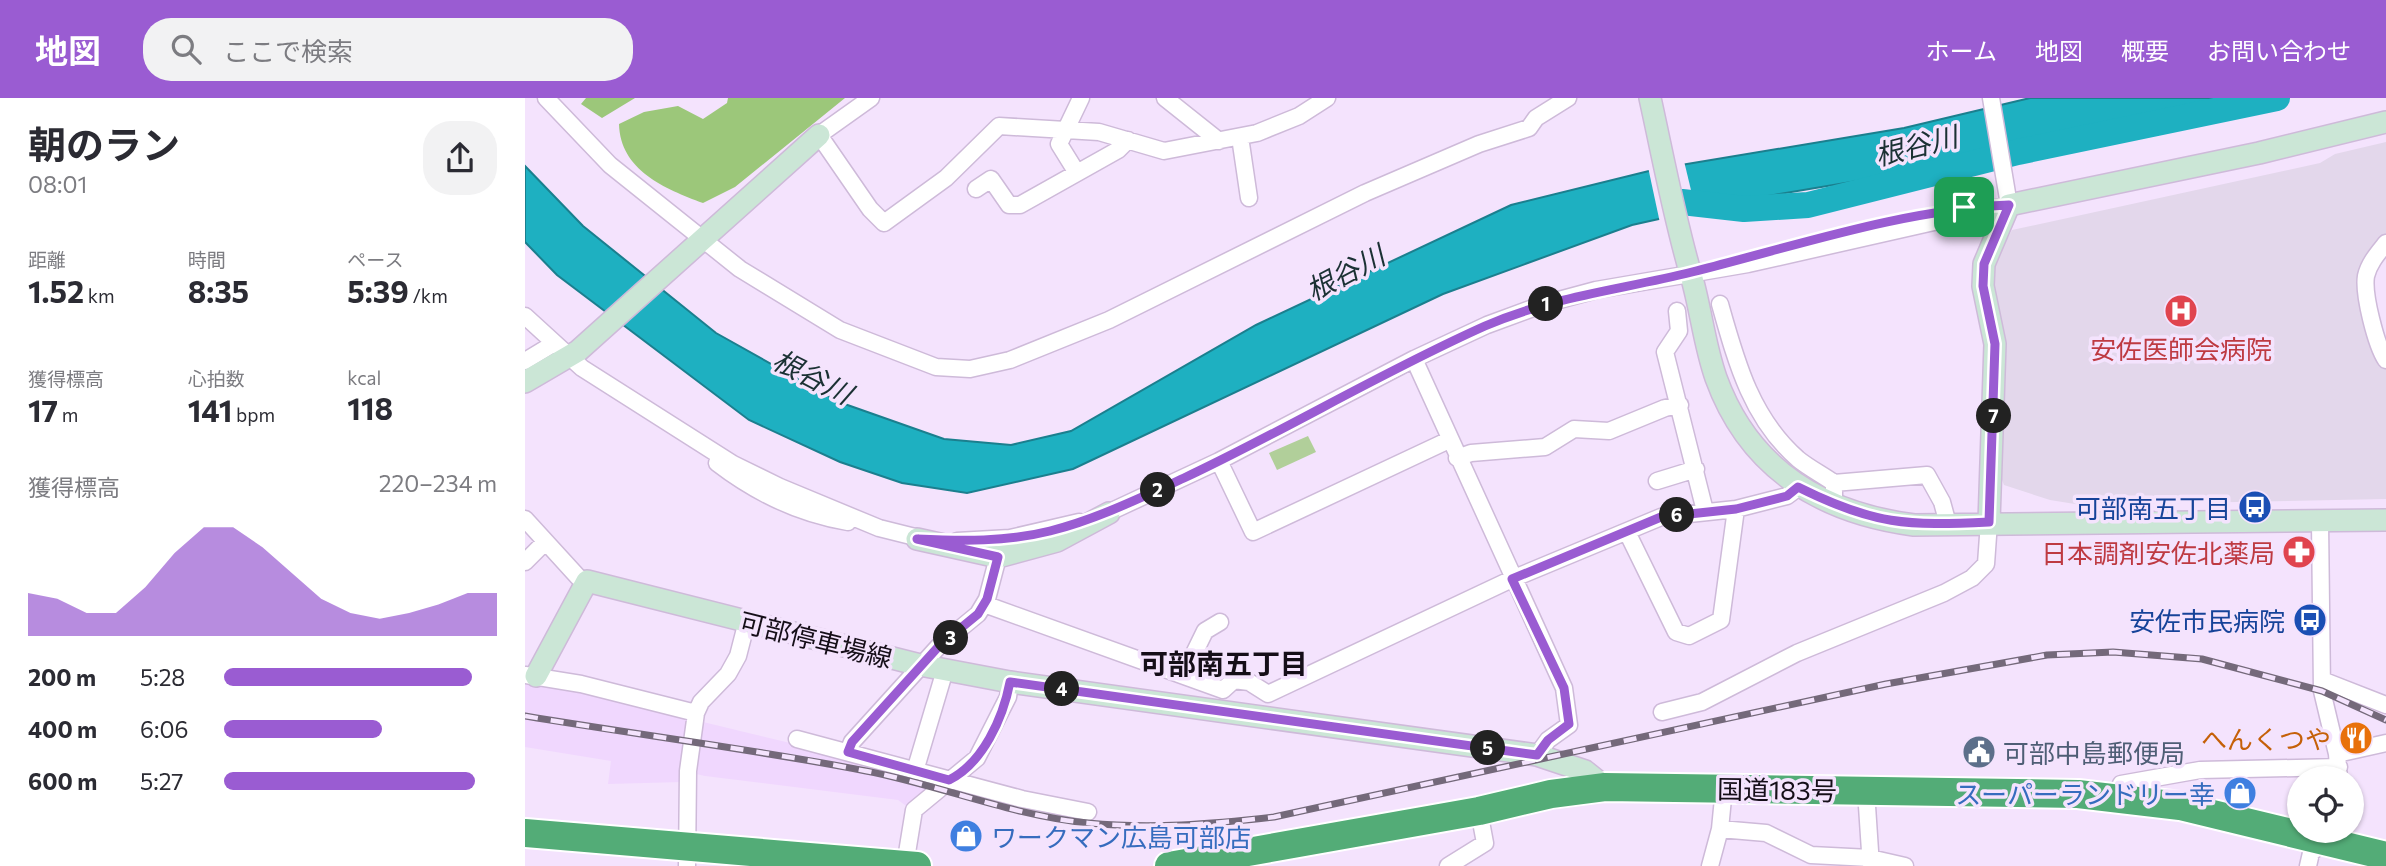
<!DOCTYPE html>
<html lang="ja">
<meta charset="utf-8">
<style>
body{margin:0;font-family:Commissioner,"Noto Sans JP",sans-serif;background:#f2f2f3;color:#2b2b33;height:100vh;display:flex;flex-direction:column;font-size:26px;white-space:nowrap}
*{box-sizing:border-box;margin:0}
p{font-size:23px;color:#7c7c81}
.icon{flex:none;width:38px;height:38px;fill:none;stroke:currentColor;stroke-width:2;stroke-linecap:round;stroke-linejoin:round}
.map{position:relative;flex:1;overflow:hidden}
.sheet{display:flex;flex-direction:column;background:#fff;width:525px}
.sheet>*{flex:none}
.buttons{position:absolute;left:1762px;top:668px;display:grid;gap:14px}
.buttons a{display:grid;place-items:center;width:77px;height:77px;border-radius:50%;background:#fff;box-shadow:0 2px 5px #0004;font-size:35px}
.pin{position:absolute;display:grid;place-items:center;width:60px;height:60px;color:#fff;margin:-30px;border-radius:14px;box-shadow:0 4px 10px #0006}
.km{position:absolute;width:35px;height:35px;margin:-18px;border-radius:50%;background:#222;color:#fff;font-size:19px;line-height:35px;text-align:center}
.round{display:grid;place-items:center;flex:none;width:74px;height:74px;border-radius:28px;background:#f2f2f3}
.summary{display:flex;align-items:center;justify-content:space-between;height:119px;padding:0 28px}
h1{font-size:38px;font-weight:700;line-height:52px}
.stats{display:grid;grid-template-columns:repeat(3,1fr);gap:10px;height:119px;padding:7px 28px}
.stats div{display:grid;align-content:center}
.stats b{font-size:30px;font-weight:700}
.stats small{font-size:19px;font-weight:400}
.stats p{font-size:19px}
.chart{height:196px;padding:14px 28px}
.chart p{display:flex;justify-content:space-between}
.chart svg{width:100%;height:126px;margin-top:7px;fill:#9a5cd2;opacity:.7}
ul{padding:0 28px;list-style:none;font-size:23px}
li{display:grid;grid-template-columns:112px 84px 1fr;align-items:center;height:52px}
li i{height:18px;border-radius:9px;background:#9a5cd2}
header{display:flex;align-items:center;gap:42px;box-sizing:border-box;height:98px;padding:0 35px;background:#9a5cd2;color:#fff}
header strong{font-size:33px}
nav{display:flex;gap:38px;margin-inline-start:auto;font-size:24px}
.search{width:490px;height:63px;background:#f2f2f3;display:flex;align-items:center;gap:18px;box-sizing:border-box;padding:0 24px;border-radius:28px;color:#7c7c81;font-size:26px}
main{display:flex;flex:1;min-height:0}
.map>svg:first-child{display:block}
.built{fill:#f0d7fe}
.medical{fill:#e3d7eb}
.green{fill:#b1cf9a}
.forest{fill:#9cc77a}
.water{fill:#1eb0c1;stroke:#1b7f8e;stroke-width:2}
.pier{fill:#f4e3fd}
.lines{fill:none;stroke-linecap:round;stroke-linejoin:round}
.river{stroke:#1eb0c1;stroke-width:26}
.street-casing{stroke:#cebad9;stroke-width:19}
.secondary-casing{stroke:#cebad9;stroke-width:24}
.highway-casing{stroke:#fff;stroke-width:32}
.street{stroke:#fff;stroke-width:16}
.secondary{stroke:#cbe6d6;stroke-width:21}
.highway{stroke:#53ac77;stroke-width:28}
.rail-casing{stroke:#74697a;stroke-width:7}
.rail{stroke:#f4e3fd;stroke-width:4.5;stroke-dasharray:13;stroke-linecap:butt}
.route-casing{stroke:#fff;stroke-width:14}
.route{stroke:#9a5cd2;stroke-width:9}
.labels{text-anchor:middle;dominant-baseline:central;stroke-width:7;stroke-linejoin:round;paint-order:stroke}
.health-label{font-size:26px;fill:#be3a42;stroke:#f4e3fd}
.transit-label{font-size:26px;fill:#164399;stroke:#f4e3fd;text-anchor:end}
.street-label{font-size:26px;fill:#150e18;stroke:#f4e3fd}
.food-label{font-size:26px;fill:#c56008;stroke:#f4e3fd;text-anchor:end}
.service-label{font-size:26px;fill:#4e5e75;stroke:#f4e3fd;text-anchor:start}
.shop-label{font-size:26px;fill:#366cbe;stroke:#f4e3fd;text-anchor:end}
.water-label{font-size:28px;font-style:italic;fill:#1b3134;stroke:#f4e3fd}
.neighbourhood-label{font-size:28px;font-weight:bold;fill:#150e18;stroke:#f4e3fd}
</style>
<header>
<strong>地図</strong>
<div class="search"><svg class="icon" aria-label="search" viewBox="0 0 24 24"><circle cx="10" cy="10" r="6"/><path d="M15 15l6 6"/></svg>ここで検索</div>
<nav><a>ホーム</a><a>地図</a><a>概要</a><a>お問い合わせ</a></nav>
</header>
<main>
<section class="sheet">
<div class="summary"><div><h1>朝のラン</h1><p>08:01</p></div><a class="round"><svg class="icon" aria-label="share" viewBox="0 0 24 24"><path d="M12 15V3M7 8l5-5 5 5M5 13v7h14v-7"/></svg></a></div>
<div class="stats">
<div><p>距離</p><b>1.52<small> km</small></b></div>
<div><p>時間</p><b>8:35</b></div>
<div><p>ペース</p><b>5:39<small> /km</small></b></div>
</div>
<div class="stats">
<div><p>獲得標高</p><b>17<small> m</small></b></div>
<div><p>心拍数</p><b>141<small> bpm</small></b></div>
<div><p>kcal</p><b>118</b></div>
</div>
<div class="chart"><p><span>獲得標高</span>220–234 m</p>
<svg viewBox="0 0 160 44" preserveAspectRatio="none"><path d="M0 44V29L10 31L20 36L30 36L40 27L50 15L60 6L70 6L80 13L90 22L100 31L110 36L120 38L130 36L140 33L150 29L160 29V44z"/></svg>
</div>
<ul>
<li><b>200 m</b>5:28<i style="width:91%"></i></li>
<li><b>400 m</b>6:06<i style="width:58%"></i></li>
<li><b>600 m</b>5:27<i style="width:92%"></i></li>
</ul>
</section>
<div class="map">
<svg width="1861" height="768" viewBox="0 0 1861 768">
<rect width="100%" height="100%" fill="#f4e3fd"/>
<!-- built -->
<path class="built" d="M 0,583 L 67,593 L 67,597 L 166,619 L 157,684 L 83,686 L 86,663 L 0,649 Z
M 174,623 L 315,657 L 411,683 L 384,710 L 373,702 L 180,678 L 167,675 Z"/>
<!-- medical -->
<path class="medical" d="M 1861,44 L 1861,137 L 1840,163 L 1834,181 L 1848,254 L 1861,268 L 1861,401 L 1556,407 L 1525,402 L 1479,387 L 1474,374 L 1466,185 L 1471,162 L 1487,132 L 1795,65 L 1810,56 Z"/>
<!-- green -->
<path class="green" d="M 783,338 L 791,354 L 752,372 L 744,355 Z"/>
<!-- forest -->
<path class="forest" d="M 61,0 L 110,0 L 77,20 L 56,6 Z
M 203,0 L 320,0 L 210,89 L 178,105 C 140,91 95,72 94,26 L 119,14 L 153,8 L 178,21 L 202,5 Z"/>
<!-- water -->
<path class="water" d="M 1505,0 L 1715,0 L 1374,76 L 1219,102 L 1107,127 L 918,196 L 548,371 L 442,395 L 377,385 L 315,364 L 224,322 L 32,177 L 0,144 L 0,68 L 58,128 L 191,235 L 314,304 L 419,341 L 486,347 L 546,333 L 731,227 L 986,107 L 1132,71 L 1379,30 Z"/>
<!-- pier -->
<path class="pier" d="M 1159,63 L 1172,117 L 1135,125 L 1123,69 Z"/>
<g class="lines">
<!-- river -->
<path class="river" d="M 1157,104 L 1219,111 L 1283,107 L 1493,54 L 1752,0"/>
<defs>
<path id="street" d="M 21,0 L 85,67 L 215,171 L 315,232 L 411,269 L 445,271 L 485,262 L 584,222 L 840,95 L 954,46 L 1004,30 L 1011,20 L 1043,0
M 346,0 L 294,37 L 345,111 L 359,125 L 421,80 L 474,28 L 574,34 L 639,53 L 732,35 L 774,18 L 802,0
M 640,0 L 694,43
M 1466,0 L 1484,107
M 715,39 L 724,100
M 552,75 L 534,46 L 556,0
M 451,91 L 466,81 L 484,107 L 495,107 L 593,52 L 603,42
M 1861,145 C 1853,155 1844,165 1841,178 C 1838,196 1851,247 1861,262
M 1195,206 C 1211,263 1226,320 1273,361 C 1284,370 1298,377 1309,385 L 1309,406
M 1152,213 L 1154,233 L 1140,254 L 1180,413
M 0,218 L 57,270 L 208,366 L 255,389 L 354,430 L 402,442
M 889,261 L 1039,590 L 1044,627 L 1023,642 L 1012,657
M 0,263 L 28,246
M 932,360 L 946,355 L 1020,349 L 1049,331 L 1084,333 L 1140,310 L 1155,307
M 694,363 L 728,434 L 924,342
M 192,365 C 231,395 275,416 323,424
M 1132,383 L 1171,371
M 1309,385 L 1402,377 L 1417,404 L 1423,426
M 576,418 L 694,363 L 889,261 L 962,227 L 1019,206 L 1071,192 L 1223,166 L 1484,107
M 0,421 L 53,479 L 62,483
M 1795,424 L 1797,593 L 1812,656 L 1814,681
M 1102,434 L 1151,534 L 1164,538 L 1196,522 L 1211,411
M 432,443 L 485,440 L 554,424
M 0,464 L 20,444
M 459,506 L 698,592 L 709,582 L 724,584 L 743,596 L 987,481 L 1136,419 L 1211,411 L 1262,398 L 1274,389
M 659,576 L 680,533 L 695,524
M 0,577 L 56,586 L 171,615
M 1797,582 L 1861,607
M 1137,614 L 1177,604 L 1272,555 L 1419,495 L 1447,480 L 1461,466 L 1464,424
M 272,641 L 497,701 L 563,714
M 323,654 L 327,644 L 414,548 L 453,516 L 462,501 L 473,459
M 1812,656 L 1861,645
M 390,673 L 420,572
M 1341,693 L 1346,768
M 1590,700 L 1596,686 L 1675,672 L 1814,669
M 1195,731 L 1241,735 L 1286,757 L 1345,760 L 1380,768
M 380,767 L 389,712 L 452,660 L 483,599 L 485,584
M 162,768 L 163,673 L 171,615 L 176,604 L 203,576 L 213,558 L 222,523
M 923,768 L 960,745 L 954,713
M 1185,768 L 1195,731 L 1199,690
M 1783,768 L 1786,755 L 1802,740"/>
<path id="secondary" d="M 1125,0 C 1138,59 1149,119 1166,177 C 1176,211 1179,246 1191,280 C 1224,371 1297,415 1389,427 L 1861,422
M 0,284 L 53,253 L 294,37
M 1464,424 L 1470,246 L 1458,188 L 1459,166 L 1484,107 L 1734,55 L 1861,24
M 392,441 L 473,459 L 532,443 L 584,415
M 11,578 L 62,483 L 395,567 L 485,584 L 1012,657 L 1060,673 L 1080,689"/>
<path id="highway" d="M 0,735 L 392,768
M 644,768 L 954,713 L 1026,696 L 1080,689 L 1553,696 L 1655,708 L 1861,758"/>
</defs>
<!-- street casing -->
<use href="#street" class="street-casing"/>
<!-- secondary casing -->
<use href="#secondary" class="secondary-casing"/>
<!-- highway casing -->
<use href="#highway" class="highway-casing"/>
<!-- street -->
<use href="#street" class="street"/>
<!-- secondary -->
<use href="#secondary" class="secondary"/>
<!-- highway -->
<use href="#highway" class="highway"/>
<defs>
<path id="rail" d="M 0,618 C 114,637 228,651 341,673 C 415,687 488,718 563,725 C 626,731 687,726 749,719 L 1361,586 L 1522,557 L 1588,554 L 1677,561 L 1797,593 L 1861,622"/>
</defs>
<!-- rail casing -->
<use href="#rail" class="rail-casing"/>
<!-- rail -->
<use href="#rail" class="rail"/>
</g>
<g class="lines">
<defs>
<path id="route" d="M 1484,107 L 1459,166 L 1458,188 L 1470,246 L 1464,424 C 1382,428 1349,427 1273,389 L 1262,398 L 1211,411 L 1136,419 L 987,481 L 1039,590 L 1044,626 L 1023,642 L 1012,657 L 485,584 C 478,620 458,665 424,682 L 323,654 L 327,644 L 414,548 L 453,516 L 462,501 L 473,459 L 392,441 C 437,443 481,444 525,433 C 572,421 615,400 659,380 C 761,332 857,274 960,228 C 1029,198 1095,192 1167,174 C 1271,148 1376,112 1484,107 Z"/>
</defs>
<!-- route casing -->
<use href="#route" class="route-casing"/>
<!-- route -->
<use href="#route" class="route"/>
</g>
<!-- icons -->
<defs>
<symbol id="hospital-disc" viewBox="-11 -11 22 22"><circle r="9.5" fill="#e0444e" stroke="#f4e3fd"/><path d="M-5-5h3v3.5h4V-5h3V5h-3V1.5h-4V5h-3Z" fill="#fff"/></symbol>
<symbol id="bus-disc" viewBox="-11 -11 22 22"><circle r="9.5" fill="#1a4fb4" stroke="#f4e3fd"/><path d="M-5-6H5V4H4V6H2V4H-2V6H-4V4H-5ZM-3.5-4V0h7V-4ZM-3.5 1.2v1.5H-2V1.2ZM2 1.2v1.5H3.5V1.2Z" fill="#fff"/></symbol>
<symbol id="pharmacy-disc" viewBox="-11 -11 22 22"><circle r="9.5" fill="#e0444e" stroke="#f4e3fd"/><path d="M-2-6h4v4h4v4h-4v4h-4v-4h-4v-4h4Z" fill="#fff"/></symbol>
<symbol id="restaurant-disc" viewBox="-11 -11 22 22"><circle r="9.5" fill="#e8710a" stroke="#f4e3fd"/><path d="M-5-6h1v4h1v-4h1v4h1v-4h1v5L-1.5 .5V6h-2V.5L-5-1ZM5-6V6H3V1.5H1.5Q1.5-4 5-6Z" fill="#fff"/></symbol>
<symbol id="civic-disc" viewBox="-11 -11 22 22"><circle r="9.5" fill="#5c6f8a" stroke="#f4e3fd"/><path d="M-.6-6.5H3V-4.5H.6V-3L4-1V1h2V6H-6V1h2V-1L-.6-3ZM-1.2 2.5V6h2.4V2.5Z" fill="#fff"/></symbol>
<symbol id="shop-disc" viewBox="-11 -11 22 22"><circle r="9.5" fill="#3f7fe0" stroke="#f4e3fd"/><path d="M-5-2.5h2.3a2.7 3.5 0 0 1 5.4 0H5L5.5 6h-11ZM-1.5-2.5h3a1.5 2.3 0 0 0-3 0Z" fill="#fff"/></symbol>
</defs>
<g fill-rule="evenodd">
<use href="#hospital-disc" x="1637" y="194" width="38" height="38"/>
<use href="#bus-disc" x="1711" y="390" width="38" height="38"/>
<use href="#pharmacy-disc" x="1755" y="435" width="38" height="38"/>
<use href="#bus-disc" x="1766" y="503" width="38" height="38"/>
<use href="#restaurant-disc" x="1812" y="621" width="38" height="38"/>
<use href="#civic-disc" x="1435" y="635" width="38" height="38"/>
<use href="#shop-disc" x="1696" y="676" width="38" height="38"/>
<use href="#shop-disc" x="422" y="719" width="38" height="38"/>
</g>
<g class="labels">
<!-- health labels -->
<g class="health-label">
<text x="1656" y="250">安佐医師会病院</text>
<text x="1750" y="454" text-anchor="end">日本調剤安佐北薬局</text>
</g>
<!-- transit labels -->
<g class="transit-label">
<text x="1706" y="409">可部南五丁目</text>
<text x="1760" y="522">安佐市民病院</text>
</g>
<!-- street labels -->
<g class="street-label">
<text transform="translate(291 541) rotate(14)">可部停車場線</text>
<text transform="translate(1252 691) rotate(1)">国道183号</text>
</g>
<!-- food labels -->
<g class="food-label">
<text x="1806" y="640">へんくつや</text>
</g>
<!-- service labels -->
<g class="service-label">
<text x="1478" y="654">可部中島郵便局</text>
</g>
<!-- shop labels -->
<g class="shop-label">
<text x="1690" y="695">スーパーランドリー幸</text>
<text x="466" y="738" text-anchor="start">ワークマン広島可部店</text>
</g>
<!-- water labels -->
<g class="water-label">
<text transform="translate(1391 47) rotate(-14)">根谷川</text>
<text transform="translate(820 174) rotate(-28)">根谷川</text>
<text transform="translate(288 278) rotate(27)">根谷川</text>
</g>
<!-- neighbourhood labels -->
<g class="neighbourhood-label">
<text x="699" y="565">可部南五丁目</text>
</g>
</g>
</svg>
<div class="buttons">
<a><svg class="icon" aria-label="locate" viewBox="0 0 24 24"><circle cx="12" cy="12" r="6"/><path d="M12 2v4M12 18v4M2 12h4M18 12h4"/></svg></a>
</div>
<div class="pin" style="left:1439px;top:109px;background:#1e9e55"><svg class="icon" aria-label="arrive" viewBox="0 0 24 24"><path d="M6 21V4h12l-3 4 3 4H6"/></svg></div>
<b class="km" style="left:1021px;top:206px">1</b>
<b class="km" style="left:633px;top:392px">2</b>
<b class="km" style="left:426px;top:540px">3</b>
<b class="km" style="left:537px;top:591px">4</b>
<b class="km" style="left:963px;top:650px">5</b>
<b class="km" style="left:1152px;top:417px">6</b>
<b class="km" style="left:1469px;top:318px">7</b>
</div>
</main>
